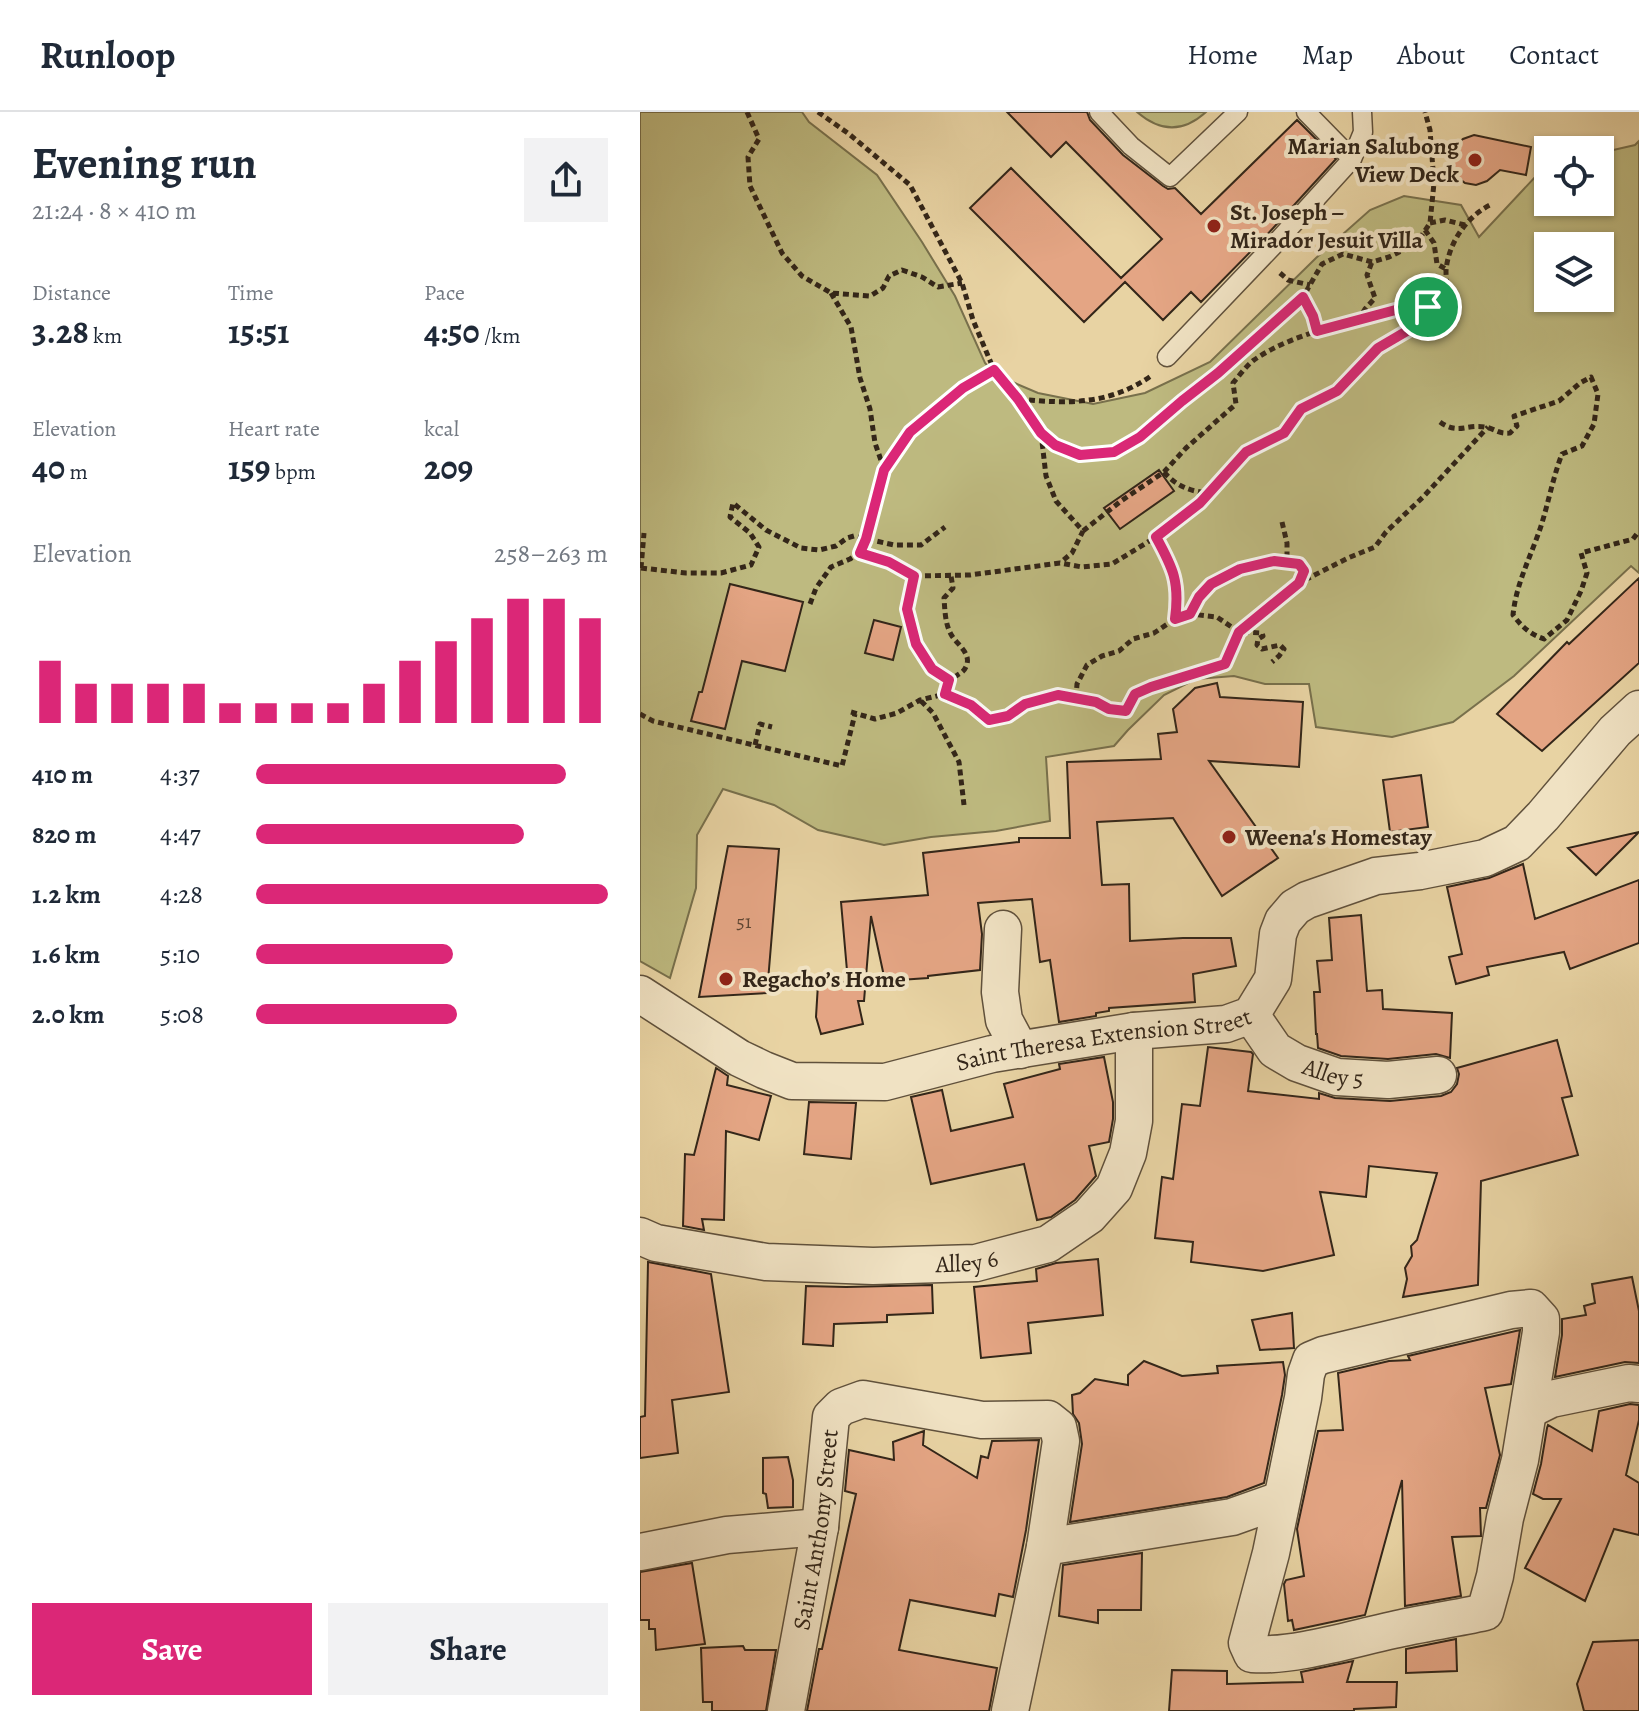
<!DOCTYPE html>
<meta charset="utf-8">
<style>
body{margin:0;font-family:Alegreya,serif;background:#f2f2f3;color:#1f2937;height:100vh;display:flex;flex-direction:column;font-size:30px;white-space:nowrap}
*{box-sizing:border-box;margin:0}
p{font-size:26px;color:#747a83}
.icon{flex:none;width:44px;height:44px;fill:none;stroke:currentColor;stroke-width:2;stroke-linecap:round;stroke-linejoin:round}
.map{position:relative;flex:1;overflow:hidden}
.details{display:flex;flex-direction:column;background:#fff;width:640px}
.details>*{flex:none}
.controls{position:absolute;left:894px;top:24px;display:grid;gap:16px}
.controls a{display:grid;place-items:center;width:80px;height:80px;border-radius:0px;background:#fff;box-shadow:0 2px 6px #0004;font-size:40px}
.pin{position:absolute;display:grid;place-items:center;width:68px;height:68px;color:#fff;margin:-34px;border:4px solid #fff;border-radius:50%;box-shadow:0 2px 8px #0007}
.round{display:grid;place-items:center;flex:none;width:84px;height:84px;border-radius:0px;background:#f2f2f3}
.overview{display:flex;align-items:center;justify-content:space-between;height:136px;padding:0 32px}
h1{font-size:44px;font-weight:700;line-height:60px}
.figures{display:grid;grid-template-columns:repeat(3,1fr);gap:12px;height:136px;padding:8px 32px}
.figures div{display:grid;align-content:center}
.figures b{font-size:34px;font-weight:700}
.figures small{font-size:22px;font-weight:400}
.figures p{font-size:22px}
.chart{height:224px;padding:16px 32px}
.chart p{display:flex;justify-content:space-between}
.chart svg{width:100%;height:144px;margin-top:8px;stroke:#db2777;stroke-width:6}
.action{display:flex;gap:16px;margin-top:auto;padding:16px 32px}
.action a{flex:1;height:92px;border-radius:0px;background:#db2777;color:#fff;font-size:32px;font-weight:700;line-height:92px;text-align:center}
.action a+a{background:#f2f2f3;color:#1f2937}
ul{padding:0 32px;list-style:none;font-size:26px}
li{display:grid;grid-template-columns:128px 96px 1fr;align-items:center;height:60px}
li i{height:20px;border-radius:10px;background:#db2777}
header{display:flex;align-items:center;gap:48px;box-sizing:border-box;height:112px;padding:0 40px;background:#fff;border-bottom:2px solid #e0e1e3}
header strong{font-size:38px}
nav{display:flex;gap:44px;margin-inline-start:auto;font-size:28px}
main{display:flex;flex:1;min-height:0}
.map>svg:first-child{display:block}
.park{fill:#beba80;stroke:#78704c;stroke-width:2;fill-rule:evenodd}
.building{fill:#e4a584;stroke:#332619;stroke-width:2}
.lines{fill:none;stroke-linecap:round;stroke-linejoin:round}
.lane-casing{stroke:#60513c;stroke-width:21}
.street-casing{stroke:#60513c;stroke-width:39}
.path{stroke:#332619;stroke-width:5;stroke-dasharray:6 4;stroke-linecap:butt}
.lane{stroke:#f0e2c3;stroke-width:18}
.street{stroke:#f0e2c3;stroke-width:36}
.route-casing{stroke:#fff;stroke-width:16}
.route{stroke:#db2777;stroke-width:10}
.poi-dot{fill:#8f2418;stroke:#f0e2c3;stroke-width:3}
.labels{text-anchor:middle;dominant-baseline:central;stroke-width:8;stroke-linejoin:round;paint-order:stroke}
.number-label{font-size:20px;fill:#5f4634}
.poi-label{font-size:24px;font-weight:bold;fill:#332619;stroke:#f0e2c3;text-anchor:start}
.street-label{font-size:24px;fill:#332619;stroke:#f0e2c3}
</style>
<header>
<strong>Runloop</strong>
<nav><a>Home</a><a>Map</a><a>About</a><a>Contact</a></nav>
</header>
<main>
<section class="details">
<div class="overview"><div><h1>Evening run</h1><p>21:24 · 8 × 410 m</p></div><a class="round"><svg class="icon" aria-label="share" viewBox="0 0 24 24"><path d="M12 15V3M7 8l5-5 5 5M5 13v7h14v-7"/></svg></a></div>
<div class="figures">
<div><p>Distance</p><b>3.28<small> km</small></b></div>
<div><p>Time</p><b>15:51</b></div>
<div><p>Pace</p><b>4:50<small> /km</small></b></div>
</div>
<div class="figures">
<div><p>Elevation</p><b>40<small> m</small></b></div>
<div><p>Heart rate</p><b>159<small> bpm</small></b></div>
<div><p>kcal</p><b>209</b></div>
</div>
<div class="chart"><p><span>Elevation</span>258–263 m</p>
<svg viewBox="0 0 160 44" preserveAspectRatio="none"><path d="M5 44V25M15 44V32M25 44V32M35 44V32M45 44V32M55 44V38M65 44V38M75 44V38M85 44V38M95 44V32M105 44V25M115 44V19M125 44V12M135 44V6M145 44V6M155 44V12"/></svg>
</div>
<ul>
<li><b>410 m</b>4:37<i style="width:88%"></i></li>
<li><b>820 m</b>4:47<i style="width:76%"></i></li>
<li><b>1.2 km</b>4:28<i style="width:100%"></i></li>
<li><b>1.6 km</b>5:10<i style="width:56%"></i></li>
<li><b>2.0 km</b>5:08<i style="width:57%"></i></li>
</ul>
<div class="action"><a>Save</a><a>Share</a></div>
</section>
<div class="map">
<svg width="999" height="1599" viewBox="0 0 999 1599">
<rect width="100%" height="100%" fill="#e8d3a3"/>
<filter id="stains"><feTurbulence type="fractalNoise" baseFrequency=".0025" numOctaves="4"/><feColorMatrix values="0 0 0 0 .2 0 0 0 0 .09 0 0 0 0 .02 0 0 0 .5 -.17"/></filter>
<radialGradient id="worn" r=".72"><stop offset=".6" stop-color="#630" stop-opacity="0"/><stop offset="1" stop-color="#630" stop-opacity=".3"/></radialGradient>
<!-- park -->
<path class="park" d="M 0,0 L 162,0 L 169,10 L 237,63 L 282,130 L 315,184 L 345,251 L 356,263 L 398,281 L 453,292 L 505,281 L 570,250 L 676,146 L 730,98 L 764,84 L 821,93 L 839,125 L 896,64 L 908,59 L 908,90 L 960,90 L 960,41 L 995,33 L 999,29 L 999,461 L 991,454 L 874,564 L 813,610 L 752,625 L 676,615 L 669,572 L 625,572 L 594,564 L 556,567 L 524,583 L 488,618 L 474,634 L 406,645 L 410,709 L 356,719 L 291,725 L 244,733 L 178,718 L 134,693 L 83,677 L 57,723 L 56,776 L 30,866 L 0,849 ZM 908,134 L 960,134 L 960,186 L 908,186 Z
M 497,0 L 566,0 C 543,21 520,20 497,0 Z"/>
<!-- building -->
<path class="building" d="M 367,0 L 447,0 L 450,8 L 483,43 L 523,74 L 528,77 L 535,76 L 561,102 L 657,8 L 696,47 L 624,126 L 561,190 L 551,180 L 523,208 L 485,170 L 444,210 L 330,96 L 371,56 L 481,166 L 522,127 L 426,30 L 411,45 Z
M 834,23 L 891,35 L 886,63 L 860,58 L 847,69 L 836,73 L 825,71 L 816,64 L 811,55 L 810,44 L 815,34 L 823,27 Z
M 519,358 L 534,379 L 480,417 L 464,396 Z
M 999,466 L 999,551 L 902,639 L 857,602 L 927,530 L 929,532 Z
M 90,472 L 163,490 L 145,559 L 102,549 L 85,617 L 51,609 L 59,580 L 62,580 Z
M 234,508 L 261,515 L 253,548 L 225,541 Z
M 577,571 L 580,585 L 663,590 L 659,655 L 569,649 L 638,746 L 582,784 L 533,706 L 457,710 L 462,773 L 489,772 L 490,829 L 543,826 L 591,826 L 596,854 L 553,862 L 555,890 L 469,896 L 469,899 L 456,901 L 456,904 L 419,910 L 410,848 L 400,850 L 392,787 L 338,791 L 342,822 L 340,858 L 288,864 L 288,866 L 245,869 L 231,804 L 224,889 L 218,889 L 223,912 L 181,922 L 176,905 L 178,872 L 208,870 L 201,790 L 288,783 L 283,741 L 379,730 L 379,726 L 430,726 L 427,650 L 521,647 L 518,622 L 537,620 L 533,597 L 555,576 Z
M 781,663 L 788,715 L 750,720 L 743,668 Z
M 999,720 L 956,763 L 928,736 Z
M 88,734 L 139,737 L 127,881 L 59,885 Z
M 883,752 L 895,807 L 999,768 L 999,831 L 930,857 L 924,840 L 847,855 L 849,863 L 816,872 L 809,845 L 822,842 L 807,775 L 849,766 Z
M 721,803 L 727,879 L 742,878 L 743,897 L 812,901 L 810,946 L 796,942 L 748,947 L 701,944 L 678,936 L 677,922 L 676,922 L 674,880 L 680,880 L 677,849 L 692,848 L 689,806 Z
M 917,928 L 932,984 L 922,986 L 938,1043 L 841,1069 L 838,1173 L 763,1185 L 767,1167 L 765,1156 L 772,1144 L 771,1134 L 777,1128 L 797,1061 L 729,1054 L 726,1085 L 680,1080 L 694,1143 L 623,1159 L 551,1150 L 553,1130 L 515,1126 L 522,1065 L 533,1067 L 542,992 L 560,994 L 568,935 L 611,940 L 613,942 L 608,979 L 679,987 L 679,981 L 695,986 L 750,989 L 801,984 L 811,980 L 817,972 L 819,962 L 817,956 Z
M 464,945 L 473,990 L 473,1007 L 469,1030 L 449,1034 L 456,1064 L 435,1088 L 411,1105 L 397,1108 L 384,1052 L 291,1072 L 271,985 L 302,978 L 311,1019 L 373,1005 L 364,972 L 420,957 L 419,952 Z
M 76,956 L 88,964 L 87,973 L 131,984 L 119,1028 L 86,1019 L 84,1108 L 62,1107 L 64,1118 L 43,1114 L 45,1042 L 54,1043 Z
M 169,990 L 216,991 L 211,1047 L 164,1042 Z
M 458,1147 L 463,1203 L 388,1211 L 391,1241 L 341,1246 L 334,1175 L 397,1169 L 396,1157 L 416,1151 Z
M 8,1150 L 71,1162 L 89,1280 L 32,1288 L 38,1341 L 0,1346 L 0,1305 L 5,1304 Z
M 992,1165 L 999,1199 L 999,1251 L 985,1250 L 915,1265 L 922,1223 L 922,1207 L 946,1203 L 944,1194 L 955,1191 L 952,1172 Z
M 292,1173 L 293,1201 L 247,1203 L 247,1210 L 194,1212 L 193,1234 L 163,1232 L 166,1174 L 206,1175 Z
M 652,1201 L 654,1236 L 620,1238 L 612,1208 Z
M 880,1218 L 871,1272 L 845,1276 L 860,1343 L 846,1396 L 840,1396 L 841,1424 L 812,1425 L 821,1484 L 765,1494 L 762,1368 L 725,1503 L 654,1518 L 652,1508 L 648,1509 L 644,1472 L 646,1468 L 664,1464 L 657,1417 L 678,1319 L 703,1318 L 698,1261 L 749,1249 L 770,1248 L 768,1244 Z
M 504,1249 L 542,1264 L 578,1261 L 577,1254 L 643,1250 L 645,1263 L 642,1283 L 624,1371 L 587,1385 L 430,1410 L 442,1332 L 439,1311 L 433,1302 L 432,1283 L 440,1281 L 455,1267 L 488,1273 L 488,1263 Z
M 990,1292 L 999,1293 L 999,1308 L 986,1363 L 999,1371 L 999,1423 L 974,1417 L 945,1489 L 885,1456 L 921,1387 L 903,1387 L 893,1382 L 901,1352 L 907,1316 L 908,1313 L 952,1339 L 959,1299 Z
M 284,1319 L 283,1333 L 337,1366 L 341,1344 L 348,1346 L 352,1329 L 399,1328 L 386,1418 L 373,1485 L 359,1482 L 355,1504 L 270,1488 L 259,1538 L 357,1556 L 349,1599 L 167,1599 L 179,1537 L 182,1537 L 216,1382 L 205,1379 L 209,1338 L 254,1348 L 253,1330 Z
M 148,1345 L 153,1368 L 153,1395 L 128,1396 L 126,1382 L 123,1381 L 123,1346 Z
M 502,1441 L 501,1498 L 458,1498 L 458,1511 L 419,1504 L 423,1453 Z
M 52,1451 L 65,1532 L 16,1538 L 15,1517 L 9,1517 L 9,1508 L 0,1508 L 0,1460 Z
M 816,1527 L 817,1559 L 766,1561 L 766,1537 Z
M 999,1528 L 999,1599 L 944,1599 L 937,1572 L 953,1530 Z
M 103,1534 L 105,1538 L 136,1538 L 126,1599 L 72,1599 L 72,1590 L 63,1590 L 61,1536 Z
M 713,1549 L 707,1570 L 757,1570 L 756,1595 L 714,1597 L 714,1599 L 529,1599 L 532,1558 L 587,1559 L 587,1572 L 663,1570 L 661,1560 Z"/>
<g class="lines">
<defs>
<path id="lane" d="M 459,0 L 491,34 L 530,65 L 598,0
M 666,0 L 712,47
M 527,245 L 633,134 L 712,47 L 723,20 L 722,0"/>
<g id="street">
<path d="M 363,817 L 360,880 L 364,908 L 380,938"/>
<path id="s1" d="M 0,882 L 99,946 L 124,958 L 152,969 L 245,970 L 352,942 L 494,919 L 586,912 L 611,903 L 633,867 L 638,822 L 643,809 L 655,795 L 667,788 L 736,764 L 780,759 L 845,746 L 877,731 L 903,704 L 975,619 L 999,597"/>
<path id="s2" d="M 611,903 L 635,938 L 657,951 L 697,965 L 748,968 L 798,963"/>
<path id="s3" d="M 0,1124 L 16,1131 L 126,1150 L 233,1154 L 336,1151 L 408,1132 L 449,1104 L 474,1076 L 488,1041 L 494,1009 L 494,919"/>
<path d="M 891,1196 L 901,1207 L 901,1220 L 880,1348 L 865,1406 L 855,1464 L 845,1500 C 814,1507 783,1511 753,1518 C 711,1527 654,1545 612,1542 L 607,1531 L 631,1441 L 663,1286 L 666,1262 L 671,1248 L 683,1243 L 871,1198 Z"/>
<path d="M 889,1298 L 911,1287 L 989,1271 L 999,1272"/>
<path d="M 405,1435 L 592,1405 L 640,1388"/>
<path d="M 0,1440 L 87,1423 L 180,1415"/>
<path id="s4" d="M 146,1599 L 180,1415 L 191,1305 L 201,1295 L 223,1287 L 342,1308 L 408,1307 L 418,1315 L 421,1329 L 405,1435 L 370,1599"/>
</g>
</defs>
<!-- lane casing -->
<use href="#lane" class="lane-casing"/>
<!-- street casing -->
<use href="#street" class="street-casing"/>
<!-- path -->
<path class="path" d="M 107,0 L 119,27 L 108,45 L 110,74 L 142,141 L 162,164 L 191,181 L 230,184 L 243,176 L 249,164 L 262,158 L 282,165 L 298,175 L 322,171
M 178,0 L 209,22 L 270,73 L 322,171 L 333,208 L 354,258 L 384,295 L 401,321 L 406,364 L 416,389 L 443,419 L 432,441 L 421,450
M 790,111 L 805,108 L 825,113
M 785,118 L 794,131 L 797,152 L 806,157
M 640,161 L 648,168 L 670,173
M 191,181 L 211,215 L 220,266 L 230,297 L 235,331 L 244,357
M 663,185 L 673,204 L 677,219
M 718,209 L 725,197 L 735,186 L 727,163 L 732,150
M 379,287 C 428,292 469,293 511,264
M 800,310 C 818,323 826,312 845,315 C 856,317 857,322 870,321 L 877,314 L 874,304 L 919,289 L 940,271 L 951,265 L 958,282 L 954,312 L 942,334 L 922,342 C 912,368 908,394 899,420 C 889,448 876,473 873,503 C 882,515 890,522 904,527 L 927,508 L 941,479 L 947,461 L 941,441 L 993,427 L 999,419
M 401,321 L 415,333 L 440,343 L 474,340 L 500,325 L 542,289 L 578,261 L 663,185 L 682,152 L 703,142 L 732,150 L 749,145 L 776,132 L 790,111 L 794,71 L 790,18 L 785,0
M 524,360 C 536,374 551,380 570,381
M 642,410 L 647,431 L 647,450
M 443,419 L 481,389 L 524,360 L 546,336 L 596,292 L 593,271 C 599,264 606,254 614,248 C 657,218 726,207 778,192 L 788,195
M 516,425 C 533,456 540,470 535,507
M 220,441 L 249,450 L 274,464 L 330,463 L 420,451 L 442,455 L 472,452 L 516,425 L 560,391 L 606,340 L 644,321 L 661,297 L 697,279 L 738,236 L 767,219 L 788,195 L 809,190 C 808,180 806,169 806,159 C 808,132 826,105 850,93
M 1,456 L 46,461 L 81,461 L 111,453 L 119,435 L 110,421 L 90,405 L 93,391 L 126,418 L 161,436 L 179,438 L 196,434 L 207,426 L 214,424 L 254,433 L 281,433 L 305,415
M 1,456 L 4,421
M 274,464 L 267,497 L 276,532 L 292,557 L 309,568
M 170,492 L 176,476 L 191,455 L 210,447 L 220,441 L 226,427 L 244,358 L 270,320 L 323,276 L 354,258
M 550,502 C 575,459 611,447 659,452 L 664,459 L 660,470
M 305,582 C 307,560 323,567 327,552 C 330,541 318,533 312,524 C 305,513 305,499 304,486 L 313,476 L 311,464
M 436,586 L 437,572 L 447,553 L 462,544 L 479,539 L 493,527 L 514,521 L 535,507 L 550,502 L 577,505 L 599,520 L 622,521 L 623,524 L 618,527 L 617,533 L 622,537 L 640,533 L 644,537 L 639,544 L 632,550
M 281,589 L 293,601 L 319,650 L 324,693
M 211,600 L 235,607 L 257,601 L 280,588 L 305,582 L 331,593 L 349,608 L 368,604 L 385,592 L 418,583 L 456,590 L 469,597 L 486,599 L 495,582 L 511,575 L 585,552 L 599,520 L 659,471 L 708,446 L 735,435 L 746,420 L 783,385 L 848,315
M 0,602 L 13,609 L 202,654 L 215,602
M 115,633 L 120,612 L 132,615"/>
<!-- lane -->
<use href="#lane" class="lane"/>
<!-- street -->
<use href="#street" class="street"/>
</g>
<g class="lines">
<defs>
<path id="route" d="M 663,185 L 673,204 L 677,219 L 778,192 L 788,195 L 767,219 L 738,236 L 697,279 L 661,297 L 644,321 L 606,340 L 560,391 L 516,425 C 533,456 540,470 535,507 L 550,502 L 559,485 L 571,472 L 600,457 L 634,449 L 659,452 L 664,459 L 659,471 L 599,520 L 585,552 L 511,575 L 495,582 L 486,599 L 469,597 L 456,590 L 418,583 L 385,592 L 368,604 L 349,608 L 331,593 L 305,582 L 309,568 L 292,557 L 276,532 L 267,497 L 274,464 L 249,450 L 220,441 L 226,427 L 244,358 L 270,320 L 323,276 L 354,258 L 378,287 L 401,321 L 415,333 L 440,343 L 474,340 L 500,325 L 542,289 L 578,261 Z"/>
</defs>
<!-- route casing -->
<use href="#route" class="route-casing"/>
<!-- route -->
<use href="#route" class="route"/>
</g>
<!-- markers -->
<g class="poi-dot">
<circle cx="835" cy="48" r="8"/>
<circle cx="574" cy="114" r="8"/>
<circle cx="589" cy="725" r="8"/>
<circle cx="86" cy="867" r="8"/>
</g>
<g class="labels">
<!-- number labels -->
<g class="number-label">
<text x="104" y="809">51</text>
</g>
<!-- poi labels -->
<g class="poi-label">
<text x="819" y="34" text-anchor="end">Marian Salubong<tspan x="819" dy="28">View Deck</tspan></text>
<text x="590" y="100">St. Joseph –<tspan x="590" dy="28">Mirador Jesuit Villa</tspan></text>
<text x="605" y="725">Weena's Homestay</text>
<text x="102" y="867">Regacho’s Home</text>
</g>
<!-- street labels -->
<g class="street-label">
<text stroke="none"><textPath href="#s1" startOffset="492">Saint Theresa Extension Street</textPath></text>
<text stroke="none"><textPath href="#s2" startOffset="106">Alley 5</textPath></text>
<text stroke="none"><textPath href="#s3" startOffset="330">Alley 6</textPath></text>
<text stroke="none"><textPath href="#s4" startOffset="184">Saint Anthony Street</textPath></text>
</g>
</g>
<rect width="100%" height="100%" filter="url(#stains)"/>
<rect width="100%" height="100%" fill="url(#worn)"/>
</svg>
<div class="controls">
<a><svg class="icon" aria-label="locate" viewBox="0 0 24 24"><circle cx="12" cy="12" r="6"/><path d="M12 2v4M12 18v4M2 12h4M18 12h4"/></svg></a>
<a><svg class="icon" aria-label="layers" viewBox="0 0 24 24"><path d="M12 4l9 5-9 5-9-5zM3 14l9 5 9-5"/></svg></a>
</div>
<div class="pin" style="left:788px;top:195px;background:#1e9e55"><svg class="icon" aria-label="arrive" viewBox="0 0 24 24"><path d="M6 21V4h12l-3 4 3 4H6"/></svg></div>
</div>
</main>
